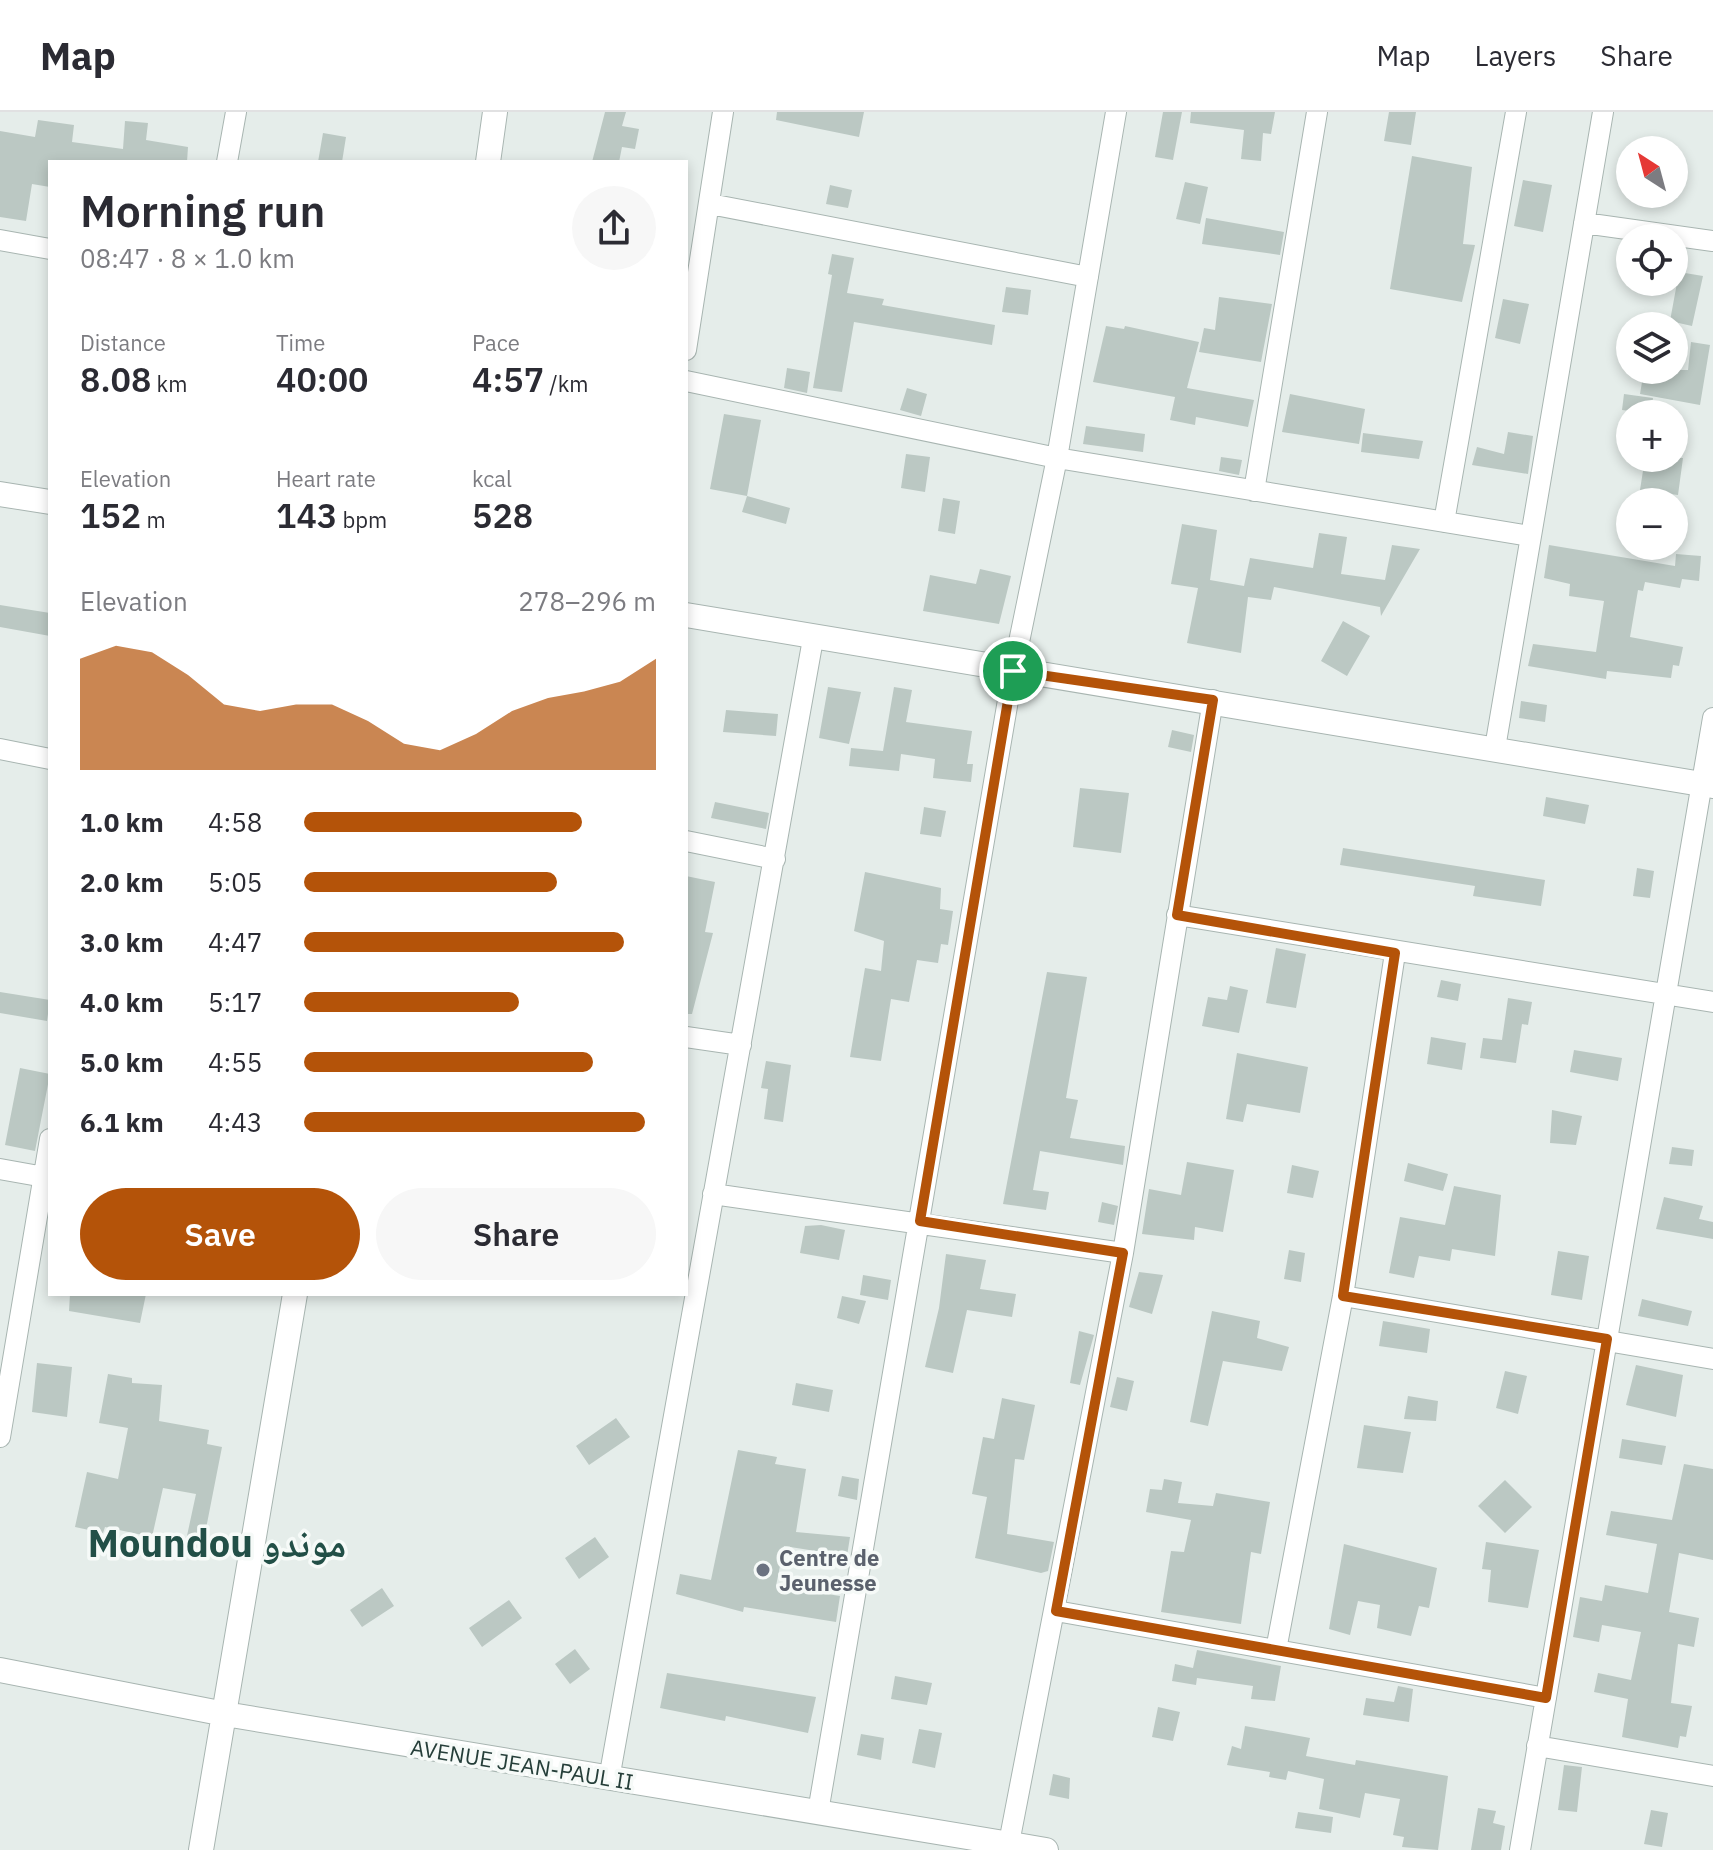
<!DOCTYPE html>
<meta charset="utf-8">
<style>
body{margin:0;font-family:"IBM Plex Sans","Noto Naskh Arabic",sans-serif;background:#f7f7f7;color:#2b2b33;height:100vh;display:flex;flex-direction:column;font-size:30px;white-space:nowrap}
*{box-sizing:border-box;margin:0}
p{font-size:26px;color:#7c7c81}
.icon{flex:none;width:44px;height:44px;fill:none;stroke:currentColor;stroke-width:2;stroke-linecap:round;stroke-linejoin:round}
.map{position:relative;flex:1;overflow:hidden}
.panel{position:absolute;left:48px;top:48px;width:640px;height:1136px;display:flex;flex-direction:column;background:#fff;border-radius:0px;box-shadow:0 4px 12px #0003}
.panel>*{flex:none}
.needle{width:52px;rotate:324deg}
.buttons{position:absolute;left:1616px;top:24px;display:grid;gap:16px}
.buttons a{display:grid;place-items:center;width:72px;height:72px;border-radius:50%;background:#fff;box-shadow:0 4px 12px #0003;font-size:40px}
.pin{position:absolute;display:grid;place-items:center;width:68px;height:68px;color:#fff;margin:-34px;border:4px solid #fff;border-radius:50%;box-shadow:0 2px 8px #0007}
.round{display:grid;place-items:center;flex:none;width:84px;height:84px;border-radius:42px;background:#f7f7f7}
.summary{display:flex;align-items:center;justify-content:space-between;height:136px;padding:0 32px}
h1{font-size:44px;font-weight:600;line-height:60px}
.metrics{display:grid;grid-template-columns:repeat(3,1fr);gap:12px;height:136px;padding:8px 32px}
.metrics div{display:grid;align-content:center}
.metrics b{font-size:34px;font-weight:600}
.metrics small{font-size:22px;font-weight:400}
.metrics p{font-size:22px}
.chart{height:224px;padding:16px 32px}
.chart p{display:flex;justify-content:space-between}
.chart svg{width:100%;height:144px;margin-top:8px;fill:#b45309;opacity:.7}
.primary-button{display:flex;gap:16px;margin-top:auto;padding:16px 32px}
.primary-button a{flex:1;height:92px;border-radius:48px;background:#b45309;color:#fff;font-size:32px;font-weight:600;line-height:92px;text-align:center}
.primary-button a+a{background:#f7f7f7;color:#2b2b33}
ul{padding:0 32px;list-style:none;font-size:26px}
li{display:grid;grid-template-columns:128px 96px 1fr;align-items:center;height:60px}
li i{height:20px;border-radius:10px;background:#b45309}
header{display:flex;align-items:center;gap:48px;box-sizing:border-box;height:112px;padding:0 40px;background:#fff;border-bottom:2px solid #e1e1e2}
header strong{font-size:38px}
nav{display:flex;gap:44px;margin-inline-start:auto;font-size:28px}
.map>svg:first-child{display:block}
.building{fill:#bbc8c3}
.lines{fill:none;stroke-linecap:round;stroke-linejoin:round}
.minor-casing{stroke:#a8b5b1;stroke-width:22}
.tertiary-casing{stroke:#a8b5b1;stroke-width:26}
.minor{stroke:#fff;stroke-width:20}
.tertiary{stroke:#fff;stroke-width:24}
.route-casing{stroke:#fff;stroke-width:16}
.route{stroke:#b45309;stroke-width:10}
.worship-dot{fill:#6b7280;stroke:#f6faf8;stroke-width:3}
.labels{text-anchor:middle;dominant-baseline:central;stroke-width:7;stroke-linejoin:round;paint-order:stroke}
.worship-label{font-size:22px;font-weight:bold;fill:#5b616d;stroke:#f6faf8;text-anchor:start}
.street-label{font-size:22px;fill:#253e39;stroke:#f6faf8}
.town-label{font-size:38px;font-weight:bold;fill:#224f47;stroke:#f6faf8}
</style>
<header>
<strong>Map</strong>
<nav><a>Map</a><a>Layers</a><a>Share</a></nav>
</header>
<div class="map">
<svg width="1713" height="1738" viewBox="0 0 1713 1738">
<rect width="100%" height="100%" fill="#e5edea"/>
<!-- building -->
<path class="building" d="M 605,0 L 626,0 L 622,14 L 639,17 L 635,37 L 622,35 L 619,50 L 592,50 Z
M 777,0 L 864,0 L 859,25 L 776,8 Z
M 1163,0 L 1182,0 L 1173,48 L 1155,45 Z
M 1191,0 L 1275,0 L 1271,22 L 1263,21 L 1261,49 L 1241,47 L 1244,18 L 1190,11 Z
M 1389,0 L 1416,0 L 1411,33 L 1384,29 Z
M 38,8 L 74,13 L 72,30 L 123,37 L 125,9 L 148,11 L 146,28 L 188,35 L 187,50 L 50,50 L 50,75 L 32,72 L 26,109 L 0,105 L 0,19 L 35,25 Z
M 323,21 L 346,25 L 342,50 L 318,50 Z
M 1412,44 L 1472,55 L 1463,132 L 1475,133 L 1462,190 L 1390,177 Z
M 1523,68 L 1552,73 L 1543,120 L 1514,114 Z
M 1185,70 L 1208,75 L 1200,112 L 1176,107 Z
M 830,73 L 852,78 L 848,96 L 826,92 Z
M 1206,106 L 1284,120 L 1280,143 L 1202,132 Z
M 832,142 L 854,146 L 847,181 L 884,187 L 882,193 L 995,213 L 992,233 L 854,210 L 842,280 L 813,276 L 832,163 L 828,162 Z
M 1679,160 L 1703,164 L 1692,214 L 1670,209 Z
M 1006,175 L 1031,178 L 1028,203 L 1002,200 Z
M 1219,185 L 1272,192 L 1261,250 L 1199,240 L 1204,216 L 1215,218 Z
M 1503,187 L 1529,192 L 1520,232 L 1495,226 Z
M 1106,214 L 1124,217 L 1125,214 L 1199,230 L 1187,276 L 1254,288 L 1248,315 L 1196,305 L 1195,313 L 1170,308 L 1175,285 L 1093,270 Z
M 1691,230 L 1710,233 L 1700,293 L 1640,282 L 1644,258 L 1688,258 Z
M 787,256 L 810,260 L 807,281 L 784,276 Z
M 907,276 L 927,282 L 921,304 L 900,298 Z
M 1290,282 L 1365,297 L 1359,332 L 1282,320 Z
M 1624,282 L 1653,286 L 1651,302 L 1622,298 Z
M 724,302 L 761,308 L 747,384 L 710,377 Z
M 1086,314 L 1145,322 L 1143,340 L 1083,332 Z
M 1508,320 L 1533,324 L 1528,362 L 1472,353 L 1477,335 L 1504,342 Z
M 1363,321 L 1423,329 L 1419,347 L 1361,340 Z
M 906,342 L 930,345 L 925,380 L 901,376 Z
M 1221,345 L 1242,348 L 1239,363 L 1219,359 Z
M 1645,346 L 1683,346 L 1678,383 L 1640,378 Z
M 747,384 L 790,396 L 786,412 L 742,400 Z
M 943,386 L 960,389 L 955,422 L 938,419 Z
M 1182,412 L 1217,418 L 1210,468 L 1244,474 L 1250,446 L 1313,456 L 1319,421 L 1347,425 L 1341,462 L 1385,468 L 1392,433 L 1420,437 L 1381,504 L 1380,495 L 1274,475 L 1271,488 L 1248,485 L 1241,541 L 1187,531 L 1198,476 L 1171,472 Z
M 1549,433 L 1675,454 L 1676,442 L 1701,444 L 1699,469 L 1682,467 L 1680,476 L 1645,470 L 1643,479 L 1638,478 L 1630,525 L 1683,535 L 1679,554 L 1673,553 L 1671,566 L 1607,559 L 1606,567 L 1528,554 L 1533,532 L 1596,540 L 1604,489 L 1569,484 L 1570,472 L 1544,466 Z
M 980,457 L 1011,464 L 999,512 L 923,499 L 930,463 L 976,472 Z
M 0,493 L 50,501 L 50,524 L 0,515 Z
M 1343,509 L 1370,524 L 1347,564 L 1321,549 Z
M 828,575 L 861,580 L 849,632 L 819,626 Z
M 894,575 L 912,578 L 906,610 L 972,619 L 967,652 L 973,652 L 971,670 L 933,666 L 935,647 L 901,642 L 899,659 L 849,654 L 851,636 L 883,639 Z
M 1521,589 L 1547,593 L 1545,610 L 1519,606 Z
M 726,598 L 778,602 L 776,624 L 723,620 Z
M 1172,618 L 1194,623 L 1191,640 L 1168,635 Z
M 1080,676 L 1129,681 L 1121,741 L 1073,735 Z
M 1546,685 L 1589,693 L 1585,712 L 1543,704 Z
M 715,690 L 769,701 L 766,717 L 711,706 Z
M 924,695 L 946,699 L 941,725 L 920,722 Z
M 1343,736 L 1545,768 L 1541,794 L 1473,784 L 1475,774 L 1340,753 Z
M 1637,756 L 1654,759 L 1650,786 L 1633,784 Z
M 865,760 L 941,776 L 940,797 L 953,799 L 948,833 L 941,832 L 938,851 L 917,848 L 909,890 L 891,887 L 881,949 L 850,945 L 865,856 L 881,859 L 884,829 L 854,819 Z
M 686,764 L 715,770 L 705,820 L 713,821 L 692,902 L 686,902 Z
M 1276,836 L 1306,842 L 1296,896 L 1266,891 Z
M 1047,860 L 1087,865 L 1066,986 L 1078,988 L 1070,1026 L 1125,1034 L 1123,1053 L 1040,1039 L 1033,1078 L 1049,1080 L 1046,1098 L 1003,1092 Z
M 1441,868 L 1461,872 L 1458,889 L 1437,885 Z
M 1230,874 L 1248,878 L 1239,921 L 1202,914 L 1208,885 L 1227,888 Z
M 0,880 L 50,888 L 47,909 L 0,901 Z
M 1508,886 L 1532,890 L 1528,913 L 1522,912 L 1516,951 L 1480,946 L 1483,926 L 1502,928 Z
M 1431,925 L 1466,931 L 1462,958 L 1427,952 Z
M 1574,938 L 1622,946 L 1618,969 L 1570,960 Z
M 1237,941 L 1308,955 L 1300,1001 L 1247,992 L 1243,1010 L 1226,1007 Z
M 766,949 L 791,953 L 783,1010 L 764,1007 L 768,977 L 761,976 Z
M 20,956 L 50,962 L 35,1039 L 5,1033 Z
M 1552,998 L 1582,1004 L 1576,1033 L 1550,1031 Z
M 1672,1035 L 1694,1038 L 1692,1054 L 1669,1052 Z
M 1187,1050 L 1234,1058 L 1223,1120 L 1195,1115 L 1194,1128 L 1142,1122 L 1149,1077 L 1181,1083 Z
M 1408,1051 L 1448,1062 L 1443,1079 L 1404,1069 Z
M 1292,1053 L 1319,1059 L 1313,1086 L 1287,1081 Z
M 1454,1074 L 1501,1083 L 1495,1144 L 1452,1137 L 1450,1149 L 1419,1144 L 1414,1166 L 1389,1161 L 1400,1105 L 1445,1113 Z
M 1664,1085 L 1703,1094 L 1699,1107 L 1713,1110 L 1713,1127 L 1656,1117 Z
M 1102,1090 L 1118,1094 L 1114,1113 L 1098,1110 Z
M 821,1113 L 845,1118 L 839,1148 L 800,1141 L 805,1114 Z
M 1289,1138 L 1305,1141 L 1301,1170 L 1284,1167 Z
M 1558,1139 L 1589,1144 L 1582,1188 L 1551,1183 Z
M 946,1142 L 986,1148 L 980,1177 L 1016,1182 L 1012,1205 L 967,1198 L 953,1261 L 925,1255 L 939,1196 Z
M 1139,1160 L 1163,1163 L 1152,1202 L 1129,1195 Z
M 863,1163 L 891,1168 L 888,1188 L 860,1183 Z
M 70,1182 L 146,1182 L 140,1211 L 69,1199 Z
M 842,1184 L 866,1189 L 859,1212 L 837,1206 Z
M 1642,1187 L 1692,1199 L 1688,1214 L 1638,1204 Z
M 1212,1199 L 1260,1209 L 1257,1226 L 1289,1235 L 1282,1259 L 1223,1249 L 1208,1314 L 1190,1310 Z
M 1383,1209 L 1430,1217 L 1427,1241 L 1379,1234 Z
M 1079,1219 L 1094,1223 L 1080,1273 L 1070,1271 Z
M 37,1251 L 72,1255 L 67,1305 L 32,1300 Z
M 1636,1253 L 1683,1263 L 1676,1305 L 1626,1293 Z
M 1505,1259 L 1527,1264 L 1518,1302 L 1496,1296 Z
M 108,1262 L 132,1266 L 132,1271 L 162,1273 L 159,1309 L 209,1318 L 207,1332 L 222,1335 L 202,1437 L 185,1433 L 196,1382 L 163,1376 L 152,1425 L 105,1415 L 103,1421 L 75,1415 L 87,1360 L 118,1367 L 128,1316 L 99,1311 Z
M 1117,1265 L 1134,1269 L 1127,1299 L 1110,1295 Z
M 796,1271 L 833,1278 L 829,1300 L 792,1293 Z
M 1408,1284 L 1438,1289 L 1436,1309 L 1404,1307 Z
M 1002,1286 L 1035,1293 L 1024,1348 L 1015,1347 L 1007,1422 L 1054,1430 L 1048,1459 L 1041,1461 L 975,1446 L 987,1385 L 972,1382 L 983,1325 L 994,1327 Z
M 616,1306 L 630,1325 L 589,1353 L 576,1334 Z
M 1364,1313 L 1411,1320 L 1403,1361 L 1357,1356 Z
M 1622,1327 L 1666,1334 L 1662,1353 L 1619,1346 Z
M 738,1338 L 777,1345 L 775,1352 L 806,1357 L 796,1420 L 850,1425 L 847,1444 L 784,1434 L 776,1474 L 840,1484 L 836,1510 L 744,1495 L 743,1500 L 676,1482 L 680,1462 L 711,1468 Z
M 1684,1352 L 1713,1357 L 1713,1448 L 1679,1441 L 1669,1500 L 1699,1506 L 1694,1535 L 1678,1532 L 1671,1591 L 1692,1594 L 1686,1625 L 1680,1624 L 1678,1636 L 1622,1625 L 1628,1587 L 1594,1580 L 1598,1561 L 1631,1568 L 1641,1520 L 1602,1513 L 1599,1530 L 1573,1525 L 1580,1485 L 1602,1489 L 1605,1473 L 1648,1481 L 1657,1432 L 1606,1423 L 1611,1399 L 1672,1408 Z
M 842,1364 L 859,1367 L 857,1388 L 838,1384 Z
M 1164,1367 L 1182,1370 L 1178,1391 L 1213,1394 L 1216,1381 L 1270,1390 L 1261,1442 L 1251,1440 L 1241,1512 L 1161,1500 L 1171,1439 L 1184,1440 L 1191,1408 L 1146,1400 L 1150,1377 L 1162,1378 Z
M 1505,1368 L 1532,1395 L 1505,1421 L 1478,1394 Z
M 595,1425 L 609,1445 L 579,1467 L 565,1446 Z
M 1486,1430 L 1539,1438 L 1528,1496 L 1488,1490 L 1491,1458 L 1482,1457 Z
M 1344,1432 L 1437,1456 L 1429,1496 L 1419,1494 L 1411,1524 L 1377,1516 L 1380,1493 L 1358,1489 L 1350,1523 L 1329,1517 Z
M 382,1476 L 394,1494 L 362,1515 L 350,1498 Z
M 509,1488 L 522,1506 L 482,1535 L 469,1516 Z
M 575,1537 L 590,1557 L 570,1572 L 555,1552 Z
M 1197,1538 L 1281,1554 L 1275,1589 L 1251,1587 L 1253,1574 L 1197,1566 L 1196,1573 L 1172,1569 L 1175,1552 L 1193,1556 Z
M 667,1561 L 816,1585 L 808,1621 L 726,1604 L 725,1609 L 660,1596 Z
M 895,1564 L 932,1571 L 927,1593 L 891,1587 Z
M 1398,1574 L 1413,1577 L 1409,1610 L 1363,1603 L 1366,1586 L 1394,1590 Z
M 1158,1595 L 1180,1600 L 1173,1629 L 1152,1625 Z
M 1245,1614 L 1310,1626 L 1306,1644 L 1355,1653 L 1356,1648 L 1448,1664 L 1438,1738 L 1402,1735 L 1404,1725 L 1393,1723 L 1400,1687 L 1365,1681 L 1360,1706 L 1319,1697 L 1324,1667 L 1288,1659 L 1286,1668 L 1269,1665 L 1270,1660 L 1227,1653 L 1232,1634 L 1241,1637 Z
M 919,1617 L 942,1621 L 935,1656 L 912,1651 Z
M 861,1622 L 884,1626 L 881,1648 L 857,1643 Z
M 1564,1653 L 1582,1655 L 1577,1700 L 1558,1698 Z
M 1053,1662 L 1070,1666 L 1069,1687 L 1049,1683 Z
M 1478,1696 L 1496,1699 L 1493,1711 L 1505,1714 L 1501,1738 L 1471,1738 Z
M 1651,1698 L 1668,1701 L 1662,1735 L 1644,1732 Z
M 1298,1700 L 1333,1705 L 1331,1721 L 1295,1716 Z"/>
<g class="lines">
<defs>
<path id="minor" d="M 227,50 L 236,0
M 710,92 L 1088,165
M 1584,111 L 1713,129
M 0,128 L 50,137
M 686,238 L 723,0
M 686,269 L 1057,346 L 1530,424
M 1254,379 L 1317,0
M 1444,410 L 1516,0
M 1495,636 L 1603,0
M 0,637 L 50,647
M 686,729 L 775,747
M 1177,803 L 1713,890
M 686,925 L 741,933
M 0,1057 L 50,1066
M 713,1082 L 1123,1141
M 1343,1184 L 1713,1247
M 0,1325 L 50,1027
M 1056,1499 L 1546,1586
M 1276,1538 L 1343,1184 L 1395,841
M 1537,1634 L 1713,1664
M 609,1667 L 813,527
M 818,1700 L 1013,559 L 1057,346 L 1116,0
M 1009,1731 L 1123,1141 L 1213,588
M 1520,1738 L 1713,606"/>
<path id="tertiary" d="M 488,50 L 495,0
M 0,382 L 50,390
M 686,503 L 1713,674
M 0,1558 L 225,1602 L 1046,1738
M 201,1738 L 295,1182"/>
</defs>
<!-- minor casing -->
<use href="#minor" class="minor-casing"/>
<!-- tertiary casing -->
<use href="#tertiary" class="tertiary-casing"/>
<!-- minor -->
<use href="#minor" class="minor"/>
<!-- tertiary -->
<use href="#tertiary" class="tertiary"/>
</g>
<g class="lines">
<defs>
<path id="route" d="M 1013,559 L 1213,588 L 1177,803 L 1395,841 L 1343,1184 L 1607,1227 L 1546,1586 L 1056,1499 L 1123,1141 L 920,1109 Z"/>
</defs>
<!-- route casing -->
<use href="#route" class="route-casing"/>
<!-- route -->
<use href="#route" class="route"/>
</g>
<!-- markers -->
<circle class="worship-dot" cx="763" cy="1458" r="8"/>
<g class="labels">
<!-- worship labels -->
<g class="worship-label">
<text x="779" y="1445">Centre de<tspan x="779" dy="25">Jeunesse</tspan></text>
</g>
<!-- street labels -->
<g class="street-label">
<text transform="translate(522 1652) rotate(9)">AVENUE JEAN-PAUL II</text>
</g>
<!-- town labels -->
<g class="town-label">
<text x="217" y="1430">Moundou موندو</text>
</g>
</g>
</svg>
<div class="buttons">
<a><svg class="needle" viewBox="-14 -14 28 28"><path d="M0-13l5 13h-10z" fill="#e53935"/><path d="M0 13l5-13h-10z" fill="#7c7c81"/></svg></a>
<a><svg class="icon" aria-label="locate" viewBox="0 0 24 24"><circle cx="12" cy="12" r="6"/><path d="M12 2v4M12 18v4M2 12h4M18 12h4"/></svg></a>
<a><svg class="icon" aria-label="layers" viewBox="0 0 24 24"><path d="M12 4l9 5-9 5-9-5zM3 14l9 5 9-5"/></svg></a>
<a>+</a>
<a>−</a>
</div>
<div class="pin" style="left:1013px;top:559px;background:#1e9e55"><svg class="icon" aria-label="arrive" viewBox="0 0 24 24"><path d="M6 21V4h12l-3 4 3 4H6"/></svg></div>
<section class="panel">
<div class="summary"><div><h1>Morning run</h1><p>08:47 · 8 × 1.0 km</p></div><a class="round"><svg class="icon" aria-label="share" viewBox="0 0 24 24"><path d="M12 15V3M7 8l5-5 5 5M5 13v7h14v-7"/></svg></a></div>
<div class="metrics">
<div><p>Distance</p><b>8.08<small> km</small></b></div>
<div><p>Time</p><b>40:00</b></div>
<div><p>Pace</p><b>4:57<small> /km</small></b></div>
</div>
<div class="metrics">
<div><p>Elevation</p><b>152<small> m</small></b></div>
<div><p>Heart rate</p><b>143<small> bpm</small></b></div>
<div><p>kcal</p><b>528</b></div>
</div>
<div class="chart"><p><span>Elevation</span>278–296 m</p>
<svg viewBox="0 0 160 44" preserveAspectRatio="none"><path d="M0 44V10L10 6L20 8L30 15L40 24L50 26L60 24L70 24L80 29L90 36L100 38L110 33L120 26L130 22L140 20L150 17L160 10V44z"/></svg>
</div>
<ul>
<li><b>1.0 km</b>4:58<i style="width:79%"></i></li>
<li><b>2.0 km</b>5:05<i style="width:72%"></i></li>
<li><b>3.0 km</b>4:47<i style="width:91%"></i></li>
<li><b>4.0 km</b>5:17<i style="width:61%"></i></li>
<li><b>5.0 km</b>4:55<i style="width:82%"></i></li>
<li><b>6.1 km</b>4:43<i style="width:97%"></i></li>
</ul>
<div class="primary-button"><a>Save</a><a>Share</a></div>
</section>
</div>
